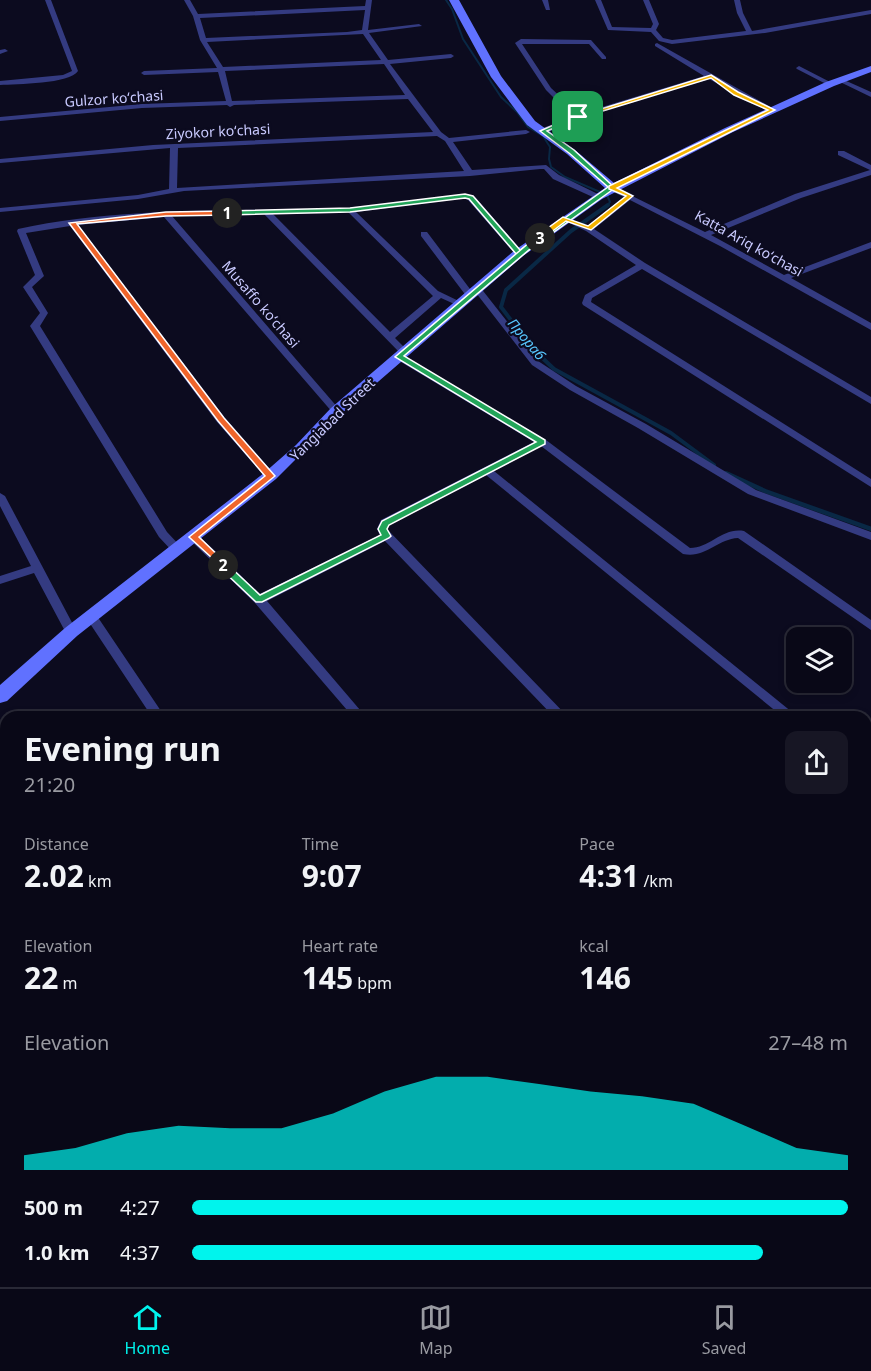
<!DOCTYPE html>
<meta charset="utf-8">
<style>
body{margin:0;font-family:"Noto Sans",sans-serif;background:#171624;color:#f1f3f6;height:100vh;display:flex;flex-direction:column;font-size:22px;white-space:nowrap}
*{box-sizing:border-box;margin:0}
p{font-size:20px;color:#999aa1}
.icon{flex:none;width:33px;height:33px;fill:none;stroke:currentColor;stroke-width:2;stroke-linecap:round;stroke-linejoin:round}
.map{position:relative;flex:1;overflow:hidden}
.drawer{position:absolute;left:0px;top:711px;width:872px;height:576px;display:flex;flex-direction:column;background:#090817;border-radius:18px 18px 0 0;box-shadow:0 3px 9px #0003,0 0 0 2px #292936}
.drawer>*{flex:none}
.fabs{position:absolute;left:786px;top:627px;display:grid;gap:12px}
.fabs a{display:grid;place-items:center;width:66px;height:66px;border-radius:12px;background:#090817;box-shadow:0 3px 9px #0003,0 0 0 2px #292936;font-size:30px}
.pin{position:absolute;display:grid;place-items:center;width:51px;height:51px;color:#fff;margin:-26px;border-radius:12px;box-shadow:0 3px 9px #0006}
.km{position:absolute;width:30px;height:30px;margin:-15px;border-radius:50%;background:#222;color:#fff;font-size:16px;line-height:30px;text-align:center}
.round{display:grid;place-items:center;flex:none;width:63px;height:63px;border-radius:12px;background:#171624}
.overview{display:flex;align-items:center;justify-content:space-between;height:102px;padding:0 24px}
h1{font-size:33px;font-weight:700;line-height:45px}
.stats{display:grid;grid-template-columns:repeat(3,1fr);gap:9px;height:102px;padding:6px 24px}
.stats div{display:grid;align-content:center}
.stats b{font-size:30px;font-weight:700}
.stats small{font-size:16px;font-weight:400}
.stats p{font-size:16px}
.chart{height:168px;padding:12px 24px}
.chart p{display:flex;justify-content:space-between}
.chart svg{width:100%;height:108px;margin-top:6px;fill:#00f4ed;opacity:.7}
ul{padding:0 24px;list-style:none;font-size:20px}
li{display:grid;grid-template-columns:96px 72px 1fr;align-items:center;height:45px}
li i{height:15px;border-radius:8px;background:#00f4ed}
.menu{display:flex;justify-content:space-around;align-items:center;height:84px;border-top:2px solid #292936;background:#090817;font-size:16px;color:#999aa1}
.menu a{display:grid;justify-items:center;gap:3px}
.menu .current{color:#00f4ed}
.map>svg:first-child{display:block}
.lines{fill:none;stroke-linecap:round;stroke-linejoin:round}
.stream-far2{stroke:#092845;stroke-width:2}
.stream-far1{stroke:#092845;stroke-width:4}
.stream{stroke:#092845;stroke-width:4.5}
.street{fill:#343b81;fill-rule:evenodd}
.secondary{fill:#6071ff;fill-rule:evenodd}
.split-1{fill:#22a559;stroke:#fff;stroke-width:1.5}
.split-2{fill:#f0652b;stroke:#fff;stroke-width:1.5}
.split-3{fill:#22a559;stroke:#fff;stroke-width:1.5}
.split-4{fill:#f5b400;stroke:#fff;stroke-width:1.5}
.labels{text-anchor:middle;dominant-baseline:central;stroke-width:4.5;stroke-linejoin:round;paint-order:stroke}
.far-street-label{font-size:14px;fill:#c9caff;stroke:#0c0b1f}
.far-water-label{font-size:14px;font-style:italic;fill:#57c7ff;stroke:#0c0b1f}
</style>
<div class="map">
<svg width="871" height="1287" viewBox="0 0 871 1287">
<rect width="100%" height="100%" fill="#0c0b1f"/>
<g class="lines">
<!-- stream-far2 -->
<path class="stream-far2" d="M 446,0 L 452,9 L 463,39 L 501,97 L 517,112 L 528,127 L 543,136 L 550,147 L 549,159 L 551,167 L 565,177 L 607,195 L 610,202 L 607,206"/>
<!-- stream-far1 -->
<path class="stream-far1" d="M 608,205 L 571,231 L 506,290 L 501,307 L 533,349 L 554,369 L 671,433 L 714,465
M 726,473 L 731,476"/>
<!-- stream -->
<path class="stream" d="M 728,474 L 765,491 L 871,529"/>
<!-- street -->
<path class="street" d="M 45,0 L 51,0 L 78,71 C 70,84 16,84 0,85 L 0,81 L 63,75 L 72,71 Z
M 184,0 L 190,0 L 198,14 L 365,6 L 366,0 L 372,0 L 368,30 L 419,24 L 422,26 L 369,33 L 388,60 L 451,54 L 454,56 L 451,58 L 390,64 L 441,132 L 449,138 L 526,130 L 530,132 L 526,134 L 453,142 L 472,170 L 546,165 L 559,175 L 602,196 L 595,198 L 553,179 L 544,169 L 540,169 L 470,176 L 184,191 L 138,199 L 0,212 L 0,208 L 138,195 L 169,189 L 170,148 L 0,163 L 0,159 L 153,145 L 433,132 L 408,99 L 234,105 L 230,107 L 227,105 L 142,108 L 0,121 L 0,117 L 142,104 L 226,101 L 218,72 L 144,75 L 141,73 L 144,71 L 217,68 L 200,40 L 193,16 ZM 365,10 L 362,30 L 347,32 L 206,38 L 200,18 ZM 363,34 L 381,60 L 223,67 L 207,42 ZM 384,64 L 405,95 L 232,101 L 225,71 ZM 437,136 L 445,141 L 464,171 L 177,188 L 178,148 Z
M 542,0 L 548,0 L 550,10 L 546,10 Z
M 595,0 L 601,0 L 612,27 L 651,28 L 653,24 L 643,0 L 649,0 L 659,24 L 656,30 L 663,38 L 672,40 L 746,31 L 737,13 L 734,0 L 740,0 L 743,13 L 752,31 L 871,10 L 871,14 L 765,33 L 672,44 L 659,41 L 651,32 L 608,30 Z
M 521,39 L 591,40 L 606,57 L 606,59 L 602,59 L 589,44 L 522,44 L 551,88 L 579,114 L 704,76 L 655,46 L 655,44 L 657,43 L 776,110 L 769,112 L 709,79 L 602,111 L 546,133 L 540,133 L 540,129 L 573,117 L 546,90 L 515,43 Z
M 0,50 L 5,49 L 8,51 L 0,54 Z
M 799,66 L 832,83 L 833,84 L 828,85 L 797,69 L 796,68 Z
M 838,79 L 842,79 L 871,92 L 871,97 L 838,81 Z
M 838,151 L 844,151 L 871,165 L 871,175 L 801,198 L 711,235 L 784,275 L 871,242 L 871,248 L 791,278 L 871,323 L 871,330 L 720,246 L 630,200 L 594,229 L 645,263 L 871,397 L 871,404 L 642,269 L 592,298 L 591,302 L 871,479 L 871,487 L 583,305 L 582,303 L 585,295 L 636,265 L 586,231 L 561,219 L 565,217 L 588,226 L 624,197 L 609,190 L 608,188 L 612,186 L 705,232 L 795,194 L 870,170 L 838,155 Z
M 465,194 L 474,196 L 522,251 L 522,255 L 516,255 L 468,200 L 464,198 L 356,212 L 438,291 L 465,304 L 461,307 L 441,298 L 395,338 L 409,352 L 404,355 L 401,354 L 264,214 L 172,216 L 339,409 L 339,413 L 333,413 L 164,217 L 78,225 L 225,418 L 274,474 L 275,476 L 270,479 L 266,478 L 217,422 L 70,226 L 26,233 L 44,276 L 32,287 L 48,313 L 40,326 L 167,532 L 183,549 L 181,552 L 173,552 L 159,537 L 30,326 L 40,313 L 23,287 L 35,275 L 17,231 L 18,229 C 126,206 238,212 347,208 C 386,206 426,198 465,194 ZM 348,212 L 433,296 L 390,332 L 273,214 Z
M 421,232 L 427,232 L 473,293 L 473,297 L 467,297 L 421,236 Z
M 477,286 L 480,287 L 538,361 L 576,386 L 646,424 L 756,490 L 871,532 L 871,540 L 748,494 L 638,428 L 570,390 L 532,365 L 473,289 Z
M 399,354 L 546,440 L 690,548 C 710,548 723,527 744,531 L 871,620 L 871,630 L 738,538 C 717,539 705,559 683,554 L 541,446 L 494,471 L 798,717 L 783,717 L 486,475 L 389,525 L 387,529 L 568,717 L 554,717 L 385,541 L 267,601 L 366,717 L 353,717 L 255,603 L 187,537 L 189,534 L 197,534 L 260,594 L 380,535 L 377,529 L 381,520 L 534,442 L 396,359 L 396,355 Z
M 0,493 L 5,496 L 77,632 L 75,635 L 67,635 L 34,573 L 0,584 L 0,576 L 31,566 L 0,506 Z
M 91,612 L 95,613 L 165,717 L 152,717 L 85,616 Z
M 866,772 L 871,774 L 871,786 L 866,784 Z
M 0,780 L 6,784 L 6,802 L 0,798 Z
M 866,970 L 871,972 L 871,990 L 866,988 Z
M 866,1010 L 871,1012 L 871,1030 L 866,1028 Z
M 69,1281 L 91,1281 L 88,1287 L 66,1287 Z
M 225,1281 L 243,1281 L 246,1287 L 228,1287 Z
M 495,1281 L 514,1281 L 517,1287 L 498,1287 Z
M 556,1281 L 575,1281 L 578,1287 L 559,1287 Z
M 831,1281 L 851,1281 L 854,1287 L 834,1287 Z"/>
<!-- secondary -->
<path class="secondary" d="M 449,0 L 459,0 L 501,76 L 535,121 L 575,150 L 614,183 L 725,128 L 826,82 L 871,66 L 871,72 L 834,86 L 733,132 L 602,199 L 523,256 L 341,414 L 276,479 L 77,636 L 7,701 L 0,703 L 0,685 L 65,628 L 264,473 L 296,445 L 331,408 L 515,250 L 605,188 L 567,154 L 527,125 L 491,77 Z"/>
</g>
<!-- split-1 -->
<path class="split-1" d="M 576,115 L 581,117 L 547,131 L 574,150 L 615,188 L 522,255 L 517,255 L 469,199 L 465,198 L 350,212 L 227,215 L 224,213 L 227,211 L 350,208 L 465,194 L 473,196 L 520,250 L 608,187 L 569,153 L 540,131 Z"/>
<!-- split-2 -->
<path class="split-2" d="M 227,211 L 230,215 L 166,216 L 77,224 L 224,418 L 275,476 L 199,537 L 226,563 L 227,565 L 223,568 L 189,537 L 265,476 L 218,421 L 69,223 L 166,212 Z"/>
<!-- split-3 -->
<path class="split-3" d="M 537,236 L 543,238 L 404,356 L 545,440 L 545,444 L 389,525 L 387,529 L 391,536 L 389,538 L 262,602 L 256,602 L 219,567 L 219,563 L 226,563 L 260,595 L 381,535 L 378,529 L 382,521 L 536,442 L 395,357 Z"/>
<!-- split-4 -->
<path class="split-4" d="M 711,75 L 738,92 L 775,110 L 617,188 L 633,196 L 591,230 L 566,221 L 542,239 L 537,239 L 537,236 L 563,217 L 588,226 L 626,196 L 609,189 L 609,186 L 768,110 L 734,95 L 711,78 L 580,118 L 575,117 Z"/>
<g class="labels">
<!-- far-street labels -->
<g class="far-street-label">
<text transform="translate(114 98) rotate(-4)">Gulzor koʻchasi</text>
<text transform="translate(218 131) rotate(-3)">Ziyokor koʻchasi</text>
<text transform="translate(749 243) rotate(29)">Katta Ariq koʻchasi</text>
<text transform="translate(261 304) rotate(49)">Musaffo koʻchasi</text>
<text transform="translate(332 419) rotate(-44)">Yangiabad Street</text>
</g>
<!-- far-water labels -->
<g class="far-water-label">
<text transform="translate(527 339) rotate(50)">Прораб</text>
</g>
</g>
</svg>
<div class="fabs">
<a><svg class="icon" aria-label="layers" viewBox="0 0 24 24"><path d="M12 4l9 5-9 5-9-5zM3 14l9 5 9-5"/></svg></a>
</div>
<div class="pin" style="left:578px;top:117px;background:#1e9e55"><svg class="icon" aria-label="arrive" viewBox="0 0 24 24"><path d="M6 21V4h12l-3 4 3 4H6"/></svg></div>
<b class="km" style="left:227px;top:213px">1</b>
<b class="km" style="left:223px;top:565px">2</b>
<b class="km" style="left:540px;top:238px">3</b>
<section class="drawer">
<div class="overview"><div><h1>Evening run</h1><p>21:20</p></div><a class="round"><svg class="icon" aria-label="share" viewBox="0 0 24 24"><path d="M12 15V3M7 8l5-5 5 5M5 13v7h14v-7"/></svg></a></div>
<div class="stats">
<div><p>Distance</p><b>2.02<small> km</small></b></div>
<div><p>Time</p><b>9:07</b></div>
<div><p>Pace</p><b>4:31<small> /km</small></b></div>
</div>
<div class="stats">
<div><p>Elevation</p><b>22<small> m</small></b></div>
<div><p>Heart rate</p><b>145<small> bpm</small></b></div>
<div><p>kcal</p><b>146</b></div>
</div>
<div class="chart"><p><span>Elevation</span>27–48 m</p>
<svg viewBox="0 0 160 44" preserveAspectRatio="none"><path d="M0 44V38L10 35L20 29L30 26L40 27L50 27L60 21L70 12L80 6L90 6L100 9L110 12L120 14L130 17L140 26L150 35L160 38V44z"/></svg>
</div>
<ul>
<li><b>500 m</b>4:27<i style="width:100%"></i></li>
<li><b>1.0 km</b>4:37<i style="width:87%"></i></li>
</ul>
</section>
</div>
<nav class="menu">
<a class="current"><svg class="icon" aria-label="home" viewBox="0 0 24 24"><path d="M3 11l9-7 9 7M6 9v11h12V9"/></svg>Home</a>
<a><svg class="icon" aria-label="map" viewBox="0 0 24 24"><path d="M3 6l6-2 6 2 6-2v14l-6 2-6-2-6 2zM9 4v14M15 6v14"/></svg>Map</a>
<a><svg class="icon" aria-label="saved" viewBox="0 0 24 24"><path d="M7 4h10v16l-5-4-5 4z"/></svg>Saved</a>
</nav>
